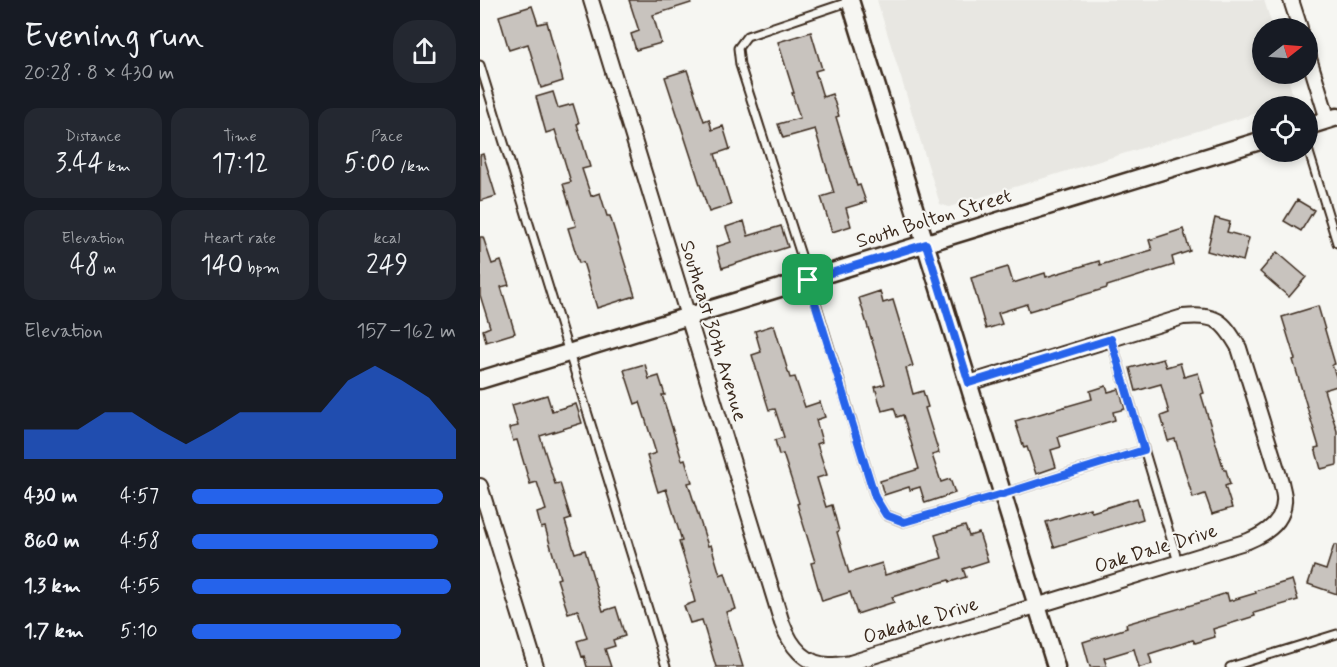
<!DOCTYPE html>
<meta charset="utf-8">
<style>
body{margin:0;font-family:Mynerve,sans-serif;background:#242831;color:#f1f3f6;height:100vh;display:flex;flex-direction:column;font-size:22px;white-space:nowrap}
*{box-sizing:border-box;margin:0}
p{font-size:20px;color:#9ea1a6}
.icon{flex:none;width:33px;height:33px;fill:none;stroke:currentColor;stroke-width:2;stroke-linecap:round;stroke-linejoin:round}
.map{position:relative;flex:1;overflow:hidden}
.details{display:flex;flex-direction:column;background:#171b24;width:480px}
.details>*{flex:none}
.needle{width:39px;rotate:73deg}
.buttons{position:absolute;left:772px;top:18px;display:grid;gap:12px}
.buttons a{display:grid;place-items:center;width:66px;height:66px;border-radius:50%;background:#171b24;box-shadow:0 3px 9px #0003;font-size:30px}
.pin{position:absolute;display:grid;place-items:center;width:51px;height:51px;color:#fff;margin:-26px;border-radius:12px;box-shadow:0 3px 9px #0006}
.round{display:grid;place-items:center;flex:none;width:63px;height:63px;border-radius:24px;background:#242831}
.summary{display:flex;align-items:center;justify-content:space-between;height:102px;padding:0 24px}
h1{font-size:33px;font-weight:600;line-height:45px}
.stats{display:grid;grid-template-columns:repeat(3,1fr);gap:9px;height:102px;padding:6px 24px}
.stats div{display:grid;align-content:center;border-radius:15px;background:#242831;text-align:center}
.stats b{font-size:26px;font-weight:600}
.stats small{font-size:16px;font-weight:400}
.stats p{font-size:16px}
.chart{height:168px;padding:12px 24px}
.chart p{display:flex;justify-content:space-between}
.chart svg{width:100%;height:108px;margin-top:6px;fill:#2563eb;opacity:.7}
ul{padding:0 24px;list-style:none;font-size:20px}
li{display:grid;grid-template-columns:96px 72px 1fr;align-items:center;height:45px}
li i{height:15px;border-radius:8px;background:#2563eb}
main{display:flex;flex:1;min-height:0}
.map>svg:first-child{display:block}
.built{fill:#e8e7e2}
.building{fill:#c8c3be;stroke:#3b2a1e;stroke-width:1.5}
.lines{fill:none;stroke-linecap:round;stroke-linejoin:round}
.service-casing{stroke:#3b2a1e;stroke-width:11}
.minor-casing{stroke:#3b2a1e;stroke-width:18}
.tertiary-casing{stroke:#3b2a1e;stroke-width:21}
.service{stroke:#f6f6f2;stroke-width:7}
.minor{stroke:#f6f6f2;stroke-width:14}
.tertiary{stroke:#f6f6f2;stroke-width:16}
.route-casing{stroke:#fff;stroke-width:12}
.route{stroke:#2563eb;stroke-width:8}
.labels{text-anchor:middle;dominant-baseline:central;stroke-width:4.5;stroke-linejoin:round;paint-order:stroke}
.street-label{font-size:20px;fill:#3b2a1e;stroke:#f6f6f2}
</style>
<main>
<section class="details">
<div class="summary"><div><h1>Evening run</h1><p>20:28 · 8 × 430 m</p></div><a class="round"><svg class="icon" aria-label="share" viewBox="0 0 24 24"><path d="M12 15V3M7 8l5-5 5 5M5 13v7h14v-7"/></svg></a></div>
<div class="stats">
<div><p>Distance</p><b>3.44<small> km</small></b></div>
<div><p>Time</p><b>17:12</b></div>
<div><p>Pace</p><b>5:00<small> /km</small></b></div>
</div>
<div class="stats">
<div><p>Elevation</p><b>48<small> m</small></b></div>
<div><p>Heart rate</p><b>140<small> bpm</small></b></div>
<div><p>kcal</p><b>249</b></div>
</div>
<div class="chart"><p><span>Elevation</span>157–162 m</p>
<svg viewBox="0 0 160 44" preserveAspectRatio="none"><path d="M0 44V32L10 32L20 32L30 25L40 25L50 32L60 38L70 32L80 25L90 25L100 25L110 25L120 12L130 6L140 12L150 19L160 32V44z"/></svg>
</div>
<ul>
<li><b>430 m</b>4:57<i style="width:95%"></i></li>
<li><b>860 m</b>4:58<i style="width:93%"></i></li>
<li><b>1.3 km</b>4:55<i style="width:98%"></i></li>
<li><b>1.7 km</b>5:10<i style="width:79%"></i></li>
</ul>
</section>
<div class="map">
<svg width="857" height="667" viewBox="0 0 857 667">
<rect width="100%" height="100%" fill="#f6f6f2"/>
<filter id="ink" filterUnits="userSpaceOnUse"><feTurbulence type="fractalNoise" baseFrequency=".0167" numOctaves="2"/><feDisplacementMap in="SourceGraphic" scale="12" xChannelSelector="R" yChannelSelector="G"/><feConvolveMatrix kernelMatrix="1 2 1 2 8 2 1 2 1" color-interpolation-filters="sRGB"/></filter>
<g filter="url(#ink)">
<!-- built -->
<path class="built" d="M 397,0 L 784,0 L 793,28 L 783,28 L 783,74 L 807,74 L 813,96 L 809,103 L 798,106 L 783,106 L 783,111 L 469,207 L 460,204 Z"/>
<!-- building -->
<path class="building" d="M 149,0 L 211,0 L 211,3 L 173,15 L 181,43 L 156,50 L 151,34 L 159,31 Z
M 52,6 L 58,24 L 67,22 L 83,81 L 61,88 L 48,44 L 29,50 L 19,16 Z
M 331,32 L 342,69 L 335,71 L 343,97 L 352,94 L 359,116 L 356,117 L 377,186 L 380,185 L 386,202 L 366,208 L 371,226 L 352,232 L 341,197 L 354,193 L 335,129 L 303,138 L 298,124 L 320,118 L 312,93 L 314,93 L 298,42 Z
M 207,70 L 224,121 L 229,119 L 232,130 L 243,126 L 250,149 L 235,154 L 251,205 L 229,212 L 185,77 Z
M 73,92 L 78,108 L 93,104 L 99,123 L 97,124 L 110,167 L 102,169 L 111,196 L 120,193 L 127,216 L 130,216 L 155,296 L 117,308 L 103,262 L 99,263 L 88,228 L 96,226 L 83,184 L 91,182 L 75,130 L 66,133 L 56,97 Z
M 3,154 L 16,196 L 0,201 L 0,155 Z
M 817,200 L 834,210 L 821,231 L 804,221 Z
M 735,218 L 750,222 L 747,232 L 769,238 L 763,261 L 727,251 Z
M 264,221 L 268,236 L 301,226 L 308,247 L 242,268 L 236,247 L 251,242 L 246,227 Z
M 703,229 L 710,251 L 692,257 L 694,265 L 627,286 L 627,288 L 549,311 L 547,304 L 518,313 L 522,324 L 506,329 L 491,278 L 528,267 L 533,283 L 565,273 L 566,277 L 619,261 L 620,265 L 672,250 L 669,240 Z
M 0,237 L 3,237 L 12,264 L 21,261 L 29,285 L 21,287 L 35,333 L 6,342 L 3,330 L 10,327 L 0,295 Z
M 797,252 L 826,277 L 809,297 L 780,272 Z
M 400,291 L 403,303 L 413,300 L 433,366 L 426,368 L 433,394 L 443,391 L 448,407 L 445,408 L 459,453 L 452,455 L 461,482 L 470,479 L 475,493 L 445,503 L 440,487 L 430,490 L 429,487 L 404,495 L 400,481 L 439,469 L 423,415 L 417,417 L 414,408 L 402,411 L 395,387 L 405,384 L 379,298 Z
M 838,306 L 855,364 L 852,365 L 857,379 L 857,386 L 844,390 L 857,431 L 857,465 L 841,469 L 835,448 L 839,447 L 813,360 L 815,359 L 802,317 Z
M 294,325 L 310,378 L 315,377 L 325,407 L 340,402 L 345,417 L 336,420 L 342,442 L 337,444 L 347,475 L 337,478 L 346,507 L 352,505 L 359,531 L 357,532 L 369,573 L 402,563 L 405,575 L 462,558 L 455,535 L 485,526 L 489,536 L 499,533 L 508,561 L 483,569 L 486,577 L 470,582 L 469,580 L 412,597 L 414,602 L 377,614 L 370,592 L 342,601 L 331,563 L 335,562 L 317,504 L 319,503 L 303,454 L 299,455 L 295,440 L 304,437 L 295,409 L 289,410 L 272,355 L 281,352 L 275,331 Z
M 683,359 L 686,367 L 700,363 L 704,377 L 718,373 L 724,393 L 721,394 L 744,470 L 746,470 L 750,484 L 745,486 L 752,508 L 732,514 L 725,494 L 713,498 L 695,439 L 688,441 L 681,416 L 689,413 L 681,384 L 656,391 L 650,368 Z
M 165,364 L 169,379 L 179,376 L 185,395 L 182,395 L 202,460 L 205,459 L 212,482 L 208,483 L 228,546 L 231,545 L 240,575 L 245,573 L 256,609 L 246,612 L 263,667 L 236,667 L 222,620 L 210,623 L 204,606 L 215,602 L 210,584 L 212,583 L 199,542 L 202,541 L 186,489 L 178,492 L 167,456 L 176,453 L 160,402 L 155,404 L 144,370 Z
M 626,386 L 628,392 L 639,389 L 645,409 L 633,412 L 635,420 L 578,437 L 581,447 L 571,450 L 576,467 L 556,474 L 547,447 L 544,448 L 535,421 L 612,399 L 610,391 Z
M 67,395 L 72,411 L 96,404 L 102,423 L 60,436 L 75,484 L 80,483 L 91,519 L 85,521 L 95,553 L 105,550 L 123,611 L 136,607 L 145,636 L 133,640 L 135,646 L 125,649 L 131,667 L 107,667 L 104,656 L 102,657 L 97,641 L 107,638 L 98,610 L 88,613 L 77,579 L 80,578 L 65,527 L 61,528 L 57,513 L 66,510 L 57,482 L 50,484 L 37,440 L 33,441 L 29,428 L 38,426 L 32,405 Z
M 657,498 L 663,519 L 574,547 L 566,522 L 610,508 L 612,512 Z
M 854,545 L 857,545 L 857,594 L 828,584 L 834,566 L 846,570 Z
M 812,580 L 818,600 L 774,613 L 775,616 L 733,629 L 735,637 L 715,643 L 713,640 L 669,654 L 672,664 L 661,667 L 659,667 L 654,649 L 624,658 L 627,667 L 610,667 L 603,642 L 647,628 L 646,624 L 732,599 L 731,598 L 747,593 L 749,601 L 776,593 L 775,591 Z"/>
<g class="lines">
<defs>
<path id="service" d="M 371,1 L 267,36 L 258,48 L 260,65 L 329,280 L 395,497 L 406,515 L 424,522 L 523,494 L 664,450
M 0,65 L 186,667
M 828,149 L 857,243
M 631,339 L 698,562
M 750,667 L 857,634"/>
<path id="minor" d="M 111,0 L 302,623 C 310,645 325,665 350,665 C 357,665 363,664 370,663 L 768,541 C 785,534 803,523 804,502 C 805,496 802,488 801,482 L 759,348 C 743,320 736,314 703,317 L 489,383
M 811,0 L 820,28
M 828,55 L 848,120
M 0,486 L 56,667"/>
<path id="tertiary" d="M 370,0 L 576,667
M 828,126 L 857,117
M 0,380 L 783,140"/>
</defs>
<!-- service casing -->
<use href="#service" class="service-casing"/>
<!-- minor casing -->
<use href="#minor" class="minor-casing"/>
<!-- tertiary casing -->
<use href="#tertiary" class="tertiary-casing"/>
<!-- service -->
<use href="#service" class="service"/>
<!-- minor -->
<use href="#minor" class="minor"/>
<!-- tertiary -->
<use href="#tertiary" class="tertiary"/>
</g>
</g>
<g class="lines" filter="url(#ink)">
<defs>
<path id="route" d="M 446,244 L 489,383 L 631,339 L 664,450 L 523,494 L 424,522 L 406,515 L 395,497 L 328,280 Z"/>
</defs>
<!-- route casing -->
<use href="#route" class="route-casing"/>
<!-- route -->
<use href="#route" class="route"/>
</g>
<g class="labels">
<!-- street labels -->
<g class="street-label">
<text transform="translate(454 219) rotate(-17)">South Bolton Street</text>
<text transform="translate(233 331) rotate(73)">Southeast 30th Avenue</text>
<text transform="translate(676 549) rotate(-17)">Oak Dale Drive</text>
<text transform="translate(441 621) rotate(-17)">Oakdale Drive</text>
</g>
</g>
</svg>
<div class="buttons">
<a><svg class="needle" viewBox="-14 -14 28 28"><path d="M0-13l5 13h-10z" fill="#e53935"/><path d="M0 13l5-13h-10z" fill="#9ea1a6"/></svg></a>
<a><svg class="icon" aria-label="locate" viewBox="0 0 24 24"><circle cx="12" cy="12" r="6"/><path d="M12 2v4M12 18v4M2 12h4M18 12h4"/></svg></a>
</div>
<div class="pin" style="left:328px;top:280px;background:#1e9e55"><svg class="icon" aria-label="arrive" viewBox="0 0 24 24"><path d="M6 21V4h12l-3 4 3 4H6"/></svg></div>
</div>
</main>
